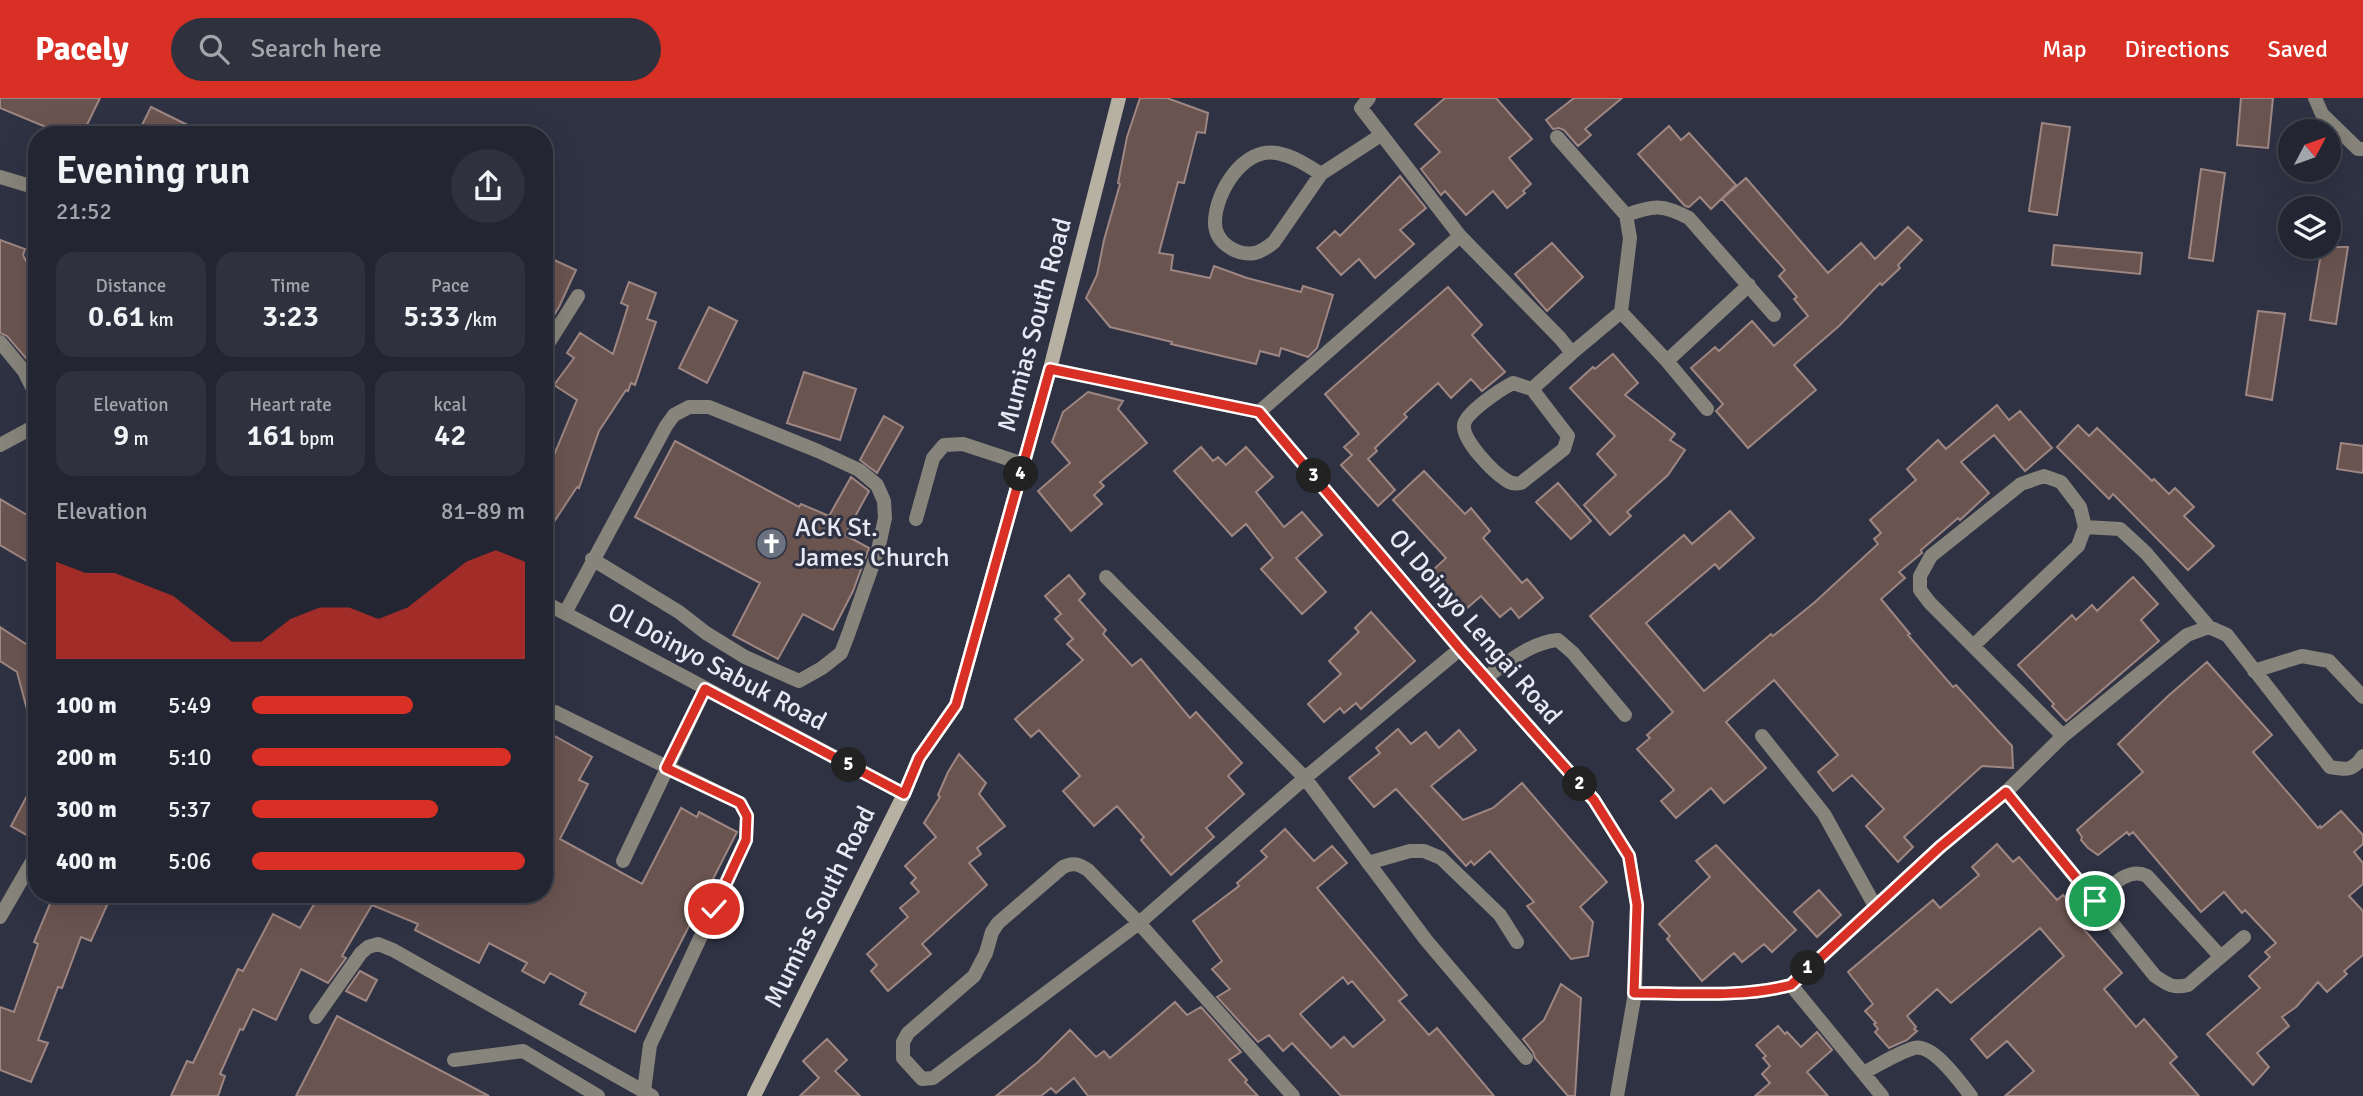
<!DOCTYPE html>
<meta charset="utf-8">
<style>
body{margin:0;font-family:Signika,sans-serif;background:#2f323e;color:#f1f3f6;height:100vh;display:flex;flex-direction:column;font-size:26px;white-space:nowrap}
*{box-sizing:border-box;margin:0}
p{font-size:23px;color:#a3a5ac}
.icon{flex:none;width:38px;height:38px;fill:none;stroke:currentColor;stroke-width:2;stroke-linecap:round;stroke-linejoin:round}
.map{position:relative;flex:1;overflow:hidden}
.details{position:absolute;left:28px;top:28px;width:525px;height:777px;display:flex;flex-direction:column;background:#232632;border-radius:28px;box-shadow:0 7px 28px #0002,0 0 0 2px #40434d}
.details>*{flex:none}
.needle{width:46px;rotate:49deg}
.tools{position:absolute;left:2278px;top:21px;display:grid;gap:14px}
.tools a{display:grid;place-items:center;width:63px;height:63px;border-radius:50%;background:#232632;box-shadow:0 7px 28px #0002,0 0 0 2px #40434d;font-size:35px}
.pin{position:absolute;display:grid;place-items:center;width:60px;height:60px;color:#fff;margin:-30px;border:4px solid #fff;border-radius:50%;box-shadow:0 2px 7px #0007}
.km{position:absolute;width:35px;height:35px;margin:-18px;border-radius:50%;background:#222;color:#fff;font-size:19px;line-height:35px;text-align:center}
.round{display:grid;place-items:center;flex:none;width:74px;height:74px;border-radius:37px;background:#2f323e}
.headline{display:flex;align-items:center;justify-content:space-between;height:119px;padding:0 28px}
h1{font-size:38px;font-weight:600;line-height:52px}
.stats{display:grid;grid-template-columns:repeat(3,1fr);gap:10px;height:119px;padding:7px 28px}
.stats div{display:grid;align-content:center;border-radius:18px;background:#2f323e;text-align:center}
.stats b{font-size:30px;font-weight:600}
.stats small{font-size:19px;font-weight:400}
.stats p{font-size:19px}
.chart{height:196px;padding:14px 28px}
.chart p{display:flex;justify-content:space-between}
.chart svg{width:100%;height:126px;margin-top:7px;fill:#d93025;opacity:.7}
ul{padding:0 28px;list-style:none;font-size:23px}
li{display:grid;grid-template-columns:112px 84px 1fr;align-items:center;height:52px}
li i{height:18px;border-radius:9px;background:#d93025}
header{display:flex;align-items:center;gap:42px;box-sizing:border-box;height:98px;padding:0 35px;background:#d93025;color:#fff}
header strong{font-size:33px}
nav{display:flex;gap:38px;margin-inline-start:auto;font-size:24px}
.search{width:490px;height:63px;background:#2f323e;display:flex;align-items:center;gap:18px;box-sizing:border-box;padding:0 24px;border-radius:38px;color:#a3a5ac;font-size:26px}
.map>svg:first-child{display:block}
.building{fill:#6a5450;stroke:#9e8682;stroke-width:2;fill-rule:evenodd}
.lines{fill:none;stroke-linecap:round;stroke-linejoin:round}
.service{stroke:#87847b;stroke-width:14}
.minor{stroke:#87847b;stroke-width:14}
.secondary{stroke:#b7b1a3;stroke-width:14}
.route-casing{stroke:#fff;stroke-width:14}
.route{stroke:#d93025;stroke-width:9}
.labels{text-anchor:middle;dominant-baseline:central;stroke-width:6;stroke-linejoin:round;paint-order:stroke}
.street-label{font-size:26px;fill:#e7eaf5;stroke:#2f3243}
.poi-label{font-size:26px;fill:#e7eaf5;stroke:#2f3243;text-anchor:start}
</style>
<header>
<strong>Pacely</strong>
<div class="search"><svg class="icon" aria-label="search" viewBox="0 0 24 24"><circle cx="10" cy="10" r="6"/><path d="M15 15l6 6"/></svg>Search here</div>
<nav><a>Map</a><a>Directions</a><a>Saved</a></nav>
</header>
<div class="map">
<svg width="2363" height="998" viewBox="0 0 2363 998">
<rect width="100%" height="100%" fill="#2f3243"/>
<!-- building -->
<path class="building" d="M 0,0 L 100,0 L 82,37 L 65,37 L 0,10 Z
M 1140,0 L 1167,0 L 1208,15 L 1205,35 L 1197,34 L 1184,85 L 1178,84 L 1159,155 L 1173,157 L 1171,172 L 1210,180 L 1214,168 L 1247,180 L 1301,194 L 1303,188 L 1333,197 L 1317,250 L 1308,259 L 1281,250 L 1279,258 L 1260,253 L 1256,266 L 1171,246 L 1172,244 L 1110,229 L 1086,200 L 1097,177 L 1104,142 L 1120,86 L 1118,85 L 1127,39 Z
M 1445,0 L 1496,0 L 1532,41 L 1509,60 L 1531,86 L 1523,93 L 1525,95 L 1507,110 L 1493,93 L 1466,117 L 1445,93 L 1441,97 L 1421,71 L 1440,54 L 1415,26 Z
M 1574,0 L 1622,0 L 1585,31 L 1591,37 L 1578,48 L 1564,32 L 1559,30 L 1553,31 L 1546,22 Z
M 2241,0 L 2273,0 L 2268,50 L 2237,47 Z
M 151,9 L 208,37 L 137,37 Z
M 2042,25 L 2070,29 L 2057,117 L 2029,113 Z
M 1669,28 L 1681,42 L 1689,35 L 1736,87 L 1711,111 L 1700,99 L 1689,109 L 1685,108 L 1638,56 Z
M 2201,71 L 2225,75 L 2213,163 L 2189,160 Z
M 1400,78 L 1426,110 L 1400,132 L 1414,146 L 1375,180 L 1359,161 L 1341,177 L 1317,150 L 1335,133 L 1340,138 Z
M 1746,80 L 1828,175 L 1861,145 L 1875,161 L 1908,129 L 1922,142 L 1898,167 L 1900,170 L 1882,187 L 1880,185 L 1839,228 L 1794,267 L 1816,292 L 1748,350 L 1716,313 L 1723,306 L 1691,270 L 1715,249 L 1719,253 L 1752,223 L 1774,248 L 1808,218 L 1794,201 L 1797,199 L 1779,178 L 1785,172 L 1722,101 Z
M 0,142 L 25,151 L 23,157 L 26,163 L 30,166 L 37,166 L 37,273 L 7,238 L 0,235 Z
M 1552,145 L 1583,179 L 1547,213 L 1515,176 Z
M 2054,147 L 2142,155 L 2140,176 L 2052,167 Z
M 2322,149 L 2348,149 L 2336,226 L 2310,222 Z
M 554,162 L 576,172 L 559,209 L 544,234 L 544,183 Z
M 629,184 L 656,195 L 647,221 L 656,224 L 635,287 L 631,285 L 628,293 L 626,292 L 599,333 L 579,390 L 577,389 L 544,439 L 544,359 L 552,362 L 577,302 L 554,287 L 574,260 L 567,255 L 580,235 L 613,256 L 628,208 L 621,205 Z
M 1448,189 L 1482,227 L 1472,237 L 1505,274 L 1482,293 L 1471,281 L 1451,300 L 1438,285 L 1404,316 L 1407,319 L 1375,350 L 1377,353 L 1368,361 L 1395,392 L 1378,408 L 1341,367 L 1352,357 L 1344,349 L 1359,336 L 1325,296 Z
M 709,209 L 737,223 L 707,285 L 679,270 Z
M 2258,213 L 2285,216 L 2272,302 L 2246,297 Z
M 1613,256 L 1638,285 L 1625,297 L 1675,336 L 1670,342 L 1685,352 L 1668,377 L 1627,414 L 1631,418 L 1610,437 L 1584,407 L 1616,377 L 1597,356 L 1615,338 L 1570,290 L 1593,269 L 1595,271 Z
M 804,274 L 856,291 L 840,342 L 787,325 Z
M 1088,294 L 1123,303 L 1118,311 L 1147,345 L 1100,384 L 1104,388 L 1094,397 L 1102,406 L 1071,433 L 1038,393 L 1070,365 L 1052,344 L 1063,314 Z
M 1997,307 L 2009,322 L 2020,313 L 2052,350 L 2025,373 L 1994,337 L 1961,364 L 1989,395 L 1960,422 L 1958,420 L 1921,452 L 1922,455 L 1899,474 L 1905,480 L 1881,501 L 1910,536 L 1908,537 L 1953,589 L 1956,587 L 2012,648 L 2013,670 L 1982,668 L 1904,739 L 1913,749 L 1898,764 L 1866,728 L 1884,711 L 1852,677 L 1833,693 L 1818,674 L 1838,657 L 1774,582 L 1726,624 L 1766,670 L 1724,705 L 1711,690 L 1676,720 L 1661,703 L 1674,692 L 1637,651 L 1650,640 L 1647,637 L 1673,614 L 1590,518 L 1684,437 L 1692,446 L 1730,413 L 1754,440 L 1719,471 L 1715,466 L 1646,525 L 1704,593 L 1771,536 L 1773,538 L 1815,504 L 1878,446 L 1874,441 L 1881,435 L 1870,422 L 1916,382 L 1907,371 L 1938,342 L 1946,351 Z
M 884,318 L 903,329 L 877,375 L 860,362 Z
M 2078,327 L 2089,338 L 2097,330 L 2152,383 L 2154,381 L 2169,396 L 2175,390 L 2194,409 L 2184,418 L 2214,448 L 2188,472 L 2113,396 L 2109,401 L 2057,349 Z
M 675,343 L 799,409 L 801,406 L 829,418 L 851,379 L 869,393 L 845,437 L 869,450 L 853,493 L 833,532 L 803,516 L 778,561 L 733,537 L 760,485 L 635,419 Z
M 2341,345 L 2363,348 L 2363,375 L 2337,371 Z
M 1201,349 L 1213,363 L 1218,359 L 1226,367 L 1246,349 L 1273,379 L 1256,394 L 1284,429 L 1302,414 L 1322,437 L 1296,460 L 1326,494 L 1302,516 L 1261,471 L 1273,460 L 1246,426 L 1232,438 L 1174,373 Z
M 1424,373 L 1465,416 L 1471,410 L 1490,433 L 1483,440 L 1522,485 L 1527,481 L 1543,500 L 1519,520 L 1511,510 L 1500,519 L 1481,498 L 1466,511 L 1432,473 L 1446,460 L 1393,402 Z
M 1558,385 L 1591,423 L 1571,441 L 1536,404 Z
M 0,401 L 37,423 L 37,469 L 0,447 Z
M 1069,477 L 1085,496 L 1079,502 L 1106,532 L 1103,536 L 1132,568 L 1141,561 L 1190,620 L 1196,614 L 1242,665 L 1228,678 L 1244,696 L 1206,730 L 1214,739 L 1171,777 L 1141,742 L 1144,739 L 1117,708 L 1094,728 L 1063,693 L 1080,678 L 1039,632 L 1031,639 L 1015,621 L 1083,562 L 1067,546 L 1073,541 L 1055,521 L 1061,516 L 1045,498 Z
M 2133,479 L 2158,506 L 2141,522 L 2159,543 L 2066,623 L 2052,608 L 2054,606 L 2018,567 L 2072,517 L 2076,522 L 2092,507 L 2097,513 Z
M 1371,514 L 1415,563 L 1361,611 L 1356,605 L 1344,615 L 1340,610 L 1324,624 L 1308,606 L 1341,576 L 1329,563 L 1359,534 L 1355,530 Z
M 0,529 L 29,548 L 37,550 L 37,619 L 29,619 L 17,574 L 0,563 Z
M 2207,564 L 2272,637 L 2253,654 L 2318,730 L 2320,728 L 2321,730 L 2341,713 L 2363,737 L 2363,746 L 2354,754 L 2363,765 L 2363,786 L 2349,798 L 2363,813 L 2363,857 L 2344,873 L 2347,876 L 2327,894 L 2318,884 L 2296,909 L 2282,919 L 2289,928 L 2257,955 L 2269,969 L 2253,987 L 2207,936 L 2260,890 L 2249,878 L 2270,859 L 2265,854 L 2276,845 L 2245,812 L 2242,815 L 2224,794 L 2201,814 L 2133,734 L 2129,737 L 2127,734 L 2098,757 L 2088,750 L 2081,742 L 2082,739 L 2077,732 L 2143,674 L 2118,646 L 2167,599 Z
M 1398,631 L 1411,646 L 1426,634 L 1439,650 L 1459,632 L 1476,652 L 1431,688 L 1463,722 L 1493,710 L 1522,685 L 1607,784 L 1580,809 L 1593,824 L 1588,858 L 1571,861 L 1527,808 L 1534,804 L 1490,753 L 1474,767 L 1471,763 L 1466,768 L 1396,691 L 1374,709 L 1349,680 L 1380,655 L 1376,650 Z
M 544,632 L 592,659 L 579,682 L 588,686 L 560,741 L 642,786 L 681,710 L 697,719 L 699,714 L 737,734 L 635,934 L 580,906 L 586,895 L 550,875 L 544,885 L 522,873 L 527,865 L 489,845 L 479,865 L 415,832 L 418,826 L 372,807 L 342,858 L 346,860 L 328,885 L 301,871 L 276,922 L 253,911 L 243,932 L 240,931 L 220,976 L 225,978 L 218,998 L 171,998 L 187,963 L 193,965 L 238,871 L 243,873 L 273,816 L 300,830 L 320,796 L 544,796 Z
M 959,656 L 986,685 L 979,696 L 1005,728 L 977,750 L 981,756 L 969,765 L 987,787 L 922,846 L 931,856 L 888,893 L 871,873 L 877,867 L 867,856 L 908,819 L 900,810 L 919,794 L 911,785 L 916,780 L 905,768 L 936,739 L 924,725 L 940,699 L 938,697 L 948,674 Z
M 37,679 L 37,743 L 11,728 Z
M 1285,731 L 1314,763 L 1332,748 L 1347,765 L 1317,790 L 1407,897 L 1399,903 L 1429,937 L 1437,930 L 1494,998 L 1341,998 L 1292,945 L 1283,953 L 1269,937 L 1258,944 L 1217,899 L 1230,891 L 1212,871 L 1222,863 L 1193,823 L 1239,788 L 1237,785 L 1267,759 L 1261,753 ZM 1343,879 L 1348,886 L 1352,883 L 1385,922 L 1353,949 L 1344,939 L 1331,950 L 1300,916 Z
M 1997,746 L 2013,764 L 2019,759 L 2057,802 L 2063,797 L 2079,815 L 2074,820 L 2122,875 L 2104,891 L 2136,929 L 2144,921 L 2177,959 L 2170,965 L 2199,998 L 2005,998 L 2034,973 L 2007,943 L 1987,960 L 1971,941 L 2064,858 L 2040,830 L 1951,905 L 1937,891 L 1907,918 L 1916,929 L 1914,931 L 1917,933 L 1907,942 L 1889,950 L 1875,934 L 1878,931 L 1874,926 L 1876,925 L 1865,913 L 1873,906 L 1848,874 L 1933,802 L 1940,810 L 1979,777 L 1972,769 Z
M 1716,747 L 1796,832 L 1772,854 L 1764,846 L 1742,864 L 1734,855 L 1702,883 L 1667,841 L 1670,838 L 1659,826 L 1710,779 L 1696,763 Z
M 1819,792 L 1841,817 L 1817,839 L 1794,814 Z
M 54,796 L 60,796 L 76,803 L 79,796 L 112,796 L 91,843 L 81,839 L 62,890 L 58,889 L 38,942 L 48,945 L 31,984 L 0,972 L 0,909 L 14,914 L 38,846 L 34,844 Z
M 360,873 L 377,882 L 366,903 L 346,893 Z
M 1561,886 L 1581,900 L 1575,998 L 1568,998 L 1535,960 L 1533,954 L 1523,941 L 1544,922 Z
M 1175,904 L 1187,917 L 1201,909 L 1241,954 L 1229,962 L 1247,982 L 1245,984 L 1258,998 L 1088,998 L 1074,980 L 1056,995 L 1051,990 L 1041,998 L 996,998 L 1038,964 L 1070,932 L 1096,959 L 1104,953 L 1110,960 Z
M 337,918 L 489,998 L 296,998 Z
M 1778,928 L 1785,936 L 1787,934 L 1801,949 L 1817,934 L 1832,952 L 1807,974 L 1828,998 L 1755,998 L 1770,985 L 1762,976 L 1770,968 L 1763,960 L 1766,958 L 1756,947 Z
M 827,941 L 847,962 L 835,973 L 860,998 L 800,998 L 819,980 L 803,963 Z"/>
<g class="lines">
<!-- service -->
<path class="service" d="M 2315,0 L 2322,16 L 2358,51 L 2363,51
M 916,421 L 933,360 L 944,347 L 963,346 L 1024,366
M 565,515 L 666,328 L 674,317 L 689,309 L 709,309 L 818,353 L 859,372 L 877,387 L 884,403 L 885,420 L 878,452 L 848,537 L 841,555 L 822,570 L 799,583 L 745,559 L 706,535 L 679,514 L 592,461
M 1485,580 C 1507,565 1531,544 1558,542 L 1573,555 L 1625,617
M 555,614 L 740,705 L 747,718 L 746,742 L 650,947 L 644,993
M 623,763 L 705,591
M 1368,765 L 1410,753 L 1424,753 L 1441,760 L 1500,817 L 1517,844
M 454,962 L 523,953 L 598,998"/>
<!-- minor -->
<path class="minor" d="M 96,37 L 98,33
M 1321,76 C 1307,67 1293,58 1277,55 C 1243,49 1216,94 1215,123 C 1214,144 1236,158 1255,155 C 1263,153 1268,149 1274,144 L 1321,76 L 1381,37
M 0,79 L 37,90
M 1626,117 C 1654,107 1662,106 1689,120 L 1774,217
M 1460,138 L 1560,240 L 1572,255 L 1621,214 L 1630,140 L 1626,117 L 1557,39
M 33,157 L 37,148
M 1621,214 L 1667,263 L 1707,311
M 0,244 L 24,273 L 37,299
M 544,252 L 578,198
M 1667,263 L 1749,187
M 1050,271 L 1259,314 L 1460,551 L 1594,702 L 1629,758 L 1637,807 L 1635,895 L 1617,998
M 1513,285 L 1532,291 L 1568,338 L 1564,351 L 1521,385 C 1516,386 1511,386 1506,382 C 1493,374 1462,342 1464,327 C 1465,315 1501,291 1513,285 Z
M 1532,291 L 1572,255
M 1259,314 L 1460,138 L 1361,10 L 1369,0
M 0,347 L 37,327
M 2085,429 L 2120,431 L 2146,455 L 2209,529
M 1106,479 L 1305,680 L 1426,842 L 1526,960
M 544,504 L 904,696
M 1973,548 L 2078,448 L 2085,429 L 2080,409 L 2061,384 L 2044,378 L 2021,386 L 1931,458 L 1920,478 L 1920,492 L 1930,505 L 2063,638
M 2254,573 L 2302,558 L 2329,563 L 2363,599
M 1762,638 L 1824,716 L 1875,808
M 2006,694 L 2155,878 C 2167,886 2173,891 2188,887 L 2244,839
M 2095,803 C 2109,791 2127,768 2147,778 L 2220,858
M 0,819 L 37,755
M 1791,887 L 1882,998
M 1635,895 C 1686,895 1741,900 1791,887 L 1940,749 L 2006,694 L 2063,638 L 2187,537 L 2209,529 L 2227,537 L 2330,669 C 2347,672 2353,673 2363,658
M 316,919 L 361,855 L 368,849 L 378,846 L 393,852 L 652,998
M 1863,975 C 1879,967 1897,955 1914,950 C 1933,945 1960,984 1971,998
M 1293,998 L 1139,825 L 1088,772 C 1079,766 1073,764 1063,769 L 998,825 L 992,834 L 986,855 L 974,878 L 908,935 L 903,944 L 903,960 L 922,981 L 933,980 L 1139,825 L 1305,680 L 1460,551"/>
<!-- secondary -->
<path class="secondary" d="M 754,998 L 904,696 L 919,660 L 956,607 L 1050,271 L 1119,0"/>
</g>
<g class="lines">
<defs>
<path id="route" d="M 714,811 L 746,742 L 747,718 L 740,705 L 666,670 L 705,591 L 904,696 L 919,660 L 956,607 L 1050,271 L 1259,314 L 1460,551 L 1594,702 L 1629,758 L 1637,807 L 1634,895 C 1686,895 1741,900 1791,887 L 1940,749 L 2006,694 L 2095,803"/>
</defs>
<!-- route casing -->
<use href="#route" class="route-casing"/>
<!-- route -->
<use href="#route" class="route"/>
</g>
<!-- icons -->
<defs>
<symbol id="church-disc" viewBox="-11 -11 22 22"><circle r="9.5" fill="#6b7280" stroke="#2f3243"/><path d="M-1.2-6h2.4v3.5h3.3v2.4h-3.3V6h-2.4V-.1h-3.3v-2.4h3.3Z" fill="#fff"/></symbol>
</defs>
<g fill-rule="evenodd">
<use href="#church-disc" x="754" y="428" width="35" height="35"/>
</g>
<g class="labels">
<!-- street labels -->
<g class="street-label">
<text transform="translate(1035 227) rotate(-75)">Mumias South Road</text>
<text transform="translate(1475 529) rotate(49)">Ol Doinyo Lengai Road</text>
<text transform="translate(717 569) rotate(28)">Ol Doinyo Sabuk Road</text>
<text transform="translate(820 809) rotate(-64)">Mumias South Road</text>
</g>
<!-- poi labels -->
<g class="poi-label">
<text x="795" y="430">ACK St.<tspan x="795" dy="30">James Church</tspan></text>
</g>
</g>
</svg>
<div class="tools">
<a><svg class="needle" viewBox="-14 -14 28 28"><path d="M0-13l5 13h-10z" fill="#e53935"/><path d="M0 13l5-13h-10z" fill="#a3a5ac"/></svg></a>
<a><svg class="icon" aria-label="layers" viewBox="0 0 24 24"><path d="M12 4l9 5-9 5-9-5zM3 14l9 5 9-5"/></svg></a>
</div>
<div class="pin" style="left:2095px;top:803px;background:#1e9e55"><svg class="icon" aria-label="arrive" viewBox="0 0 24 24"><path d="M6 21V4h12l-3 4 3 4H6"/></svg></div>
<div class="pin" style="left:714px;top:811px;background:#d93025"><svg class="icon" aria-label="check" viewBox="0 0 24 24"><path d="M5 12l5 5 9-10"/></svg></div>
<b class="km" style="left:1808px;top:870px">1</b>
<b class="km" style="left:1580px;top:686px">2</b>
<b class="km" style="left:1314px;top:378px">3</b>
<b class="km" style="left:1021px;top:376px">4</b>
<b class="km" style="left:849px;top:667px">5</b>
<section class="details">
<div class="headline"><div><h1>Evening run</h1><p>21:52</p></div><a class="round"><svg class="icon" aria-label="share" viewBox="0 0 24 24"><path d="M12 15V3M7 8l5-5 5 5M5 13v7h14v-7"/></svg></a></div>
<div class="stats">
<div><p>Distance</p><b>0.61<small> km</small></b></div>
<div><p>Time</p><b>3:23</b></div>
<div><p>Pace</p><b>5:33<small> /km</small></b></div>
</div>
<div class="stats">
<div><p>Elevation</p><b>9<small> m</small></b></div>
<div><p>Heart rate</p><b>161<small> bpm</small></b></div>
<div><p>kcal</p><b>42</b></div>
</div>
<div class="chart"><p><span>Elevation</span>81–89 m</p>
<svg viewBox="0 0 160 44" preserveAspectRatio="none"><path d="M0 44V10L10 14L20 14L30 18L40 22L50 30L60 38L70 38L80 30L90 26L100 26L110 30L120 26L130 18L140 10L150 6L160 10V44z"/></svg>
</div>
<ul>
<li><b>100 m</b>5:49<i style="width:59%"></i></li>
<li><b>200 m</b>5:10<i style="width:95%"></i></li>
<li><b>300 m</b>5:37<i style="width:68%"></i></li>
<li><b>400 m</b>5:06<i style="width:100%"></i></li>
</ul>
</section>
</div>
